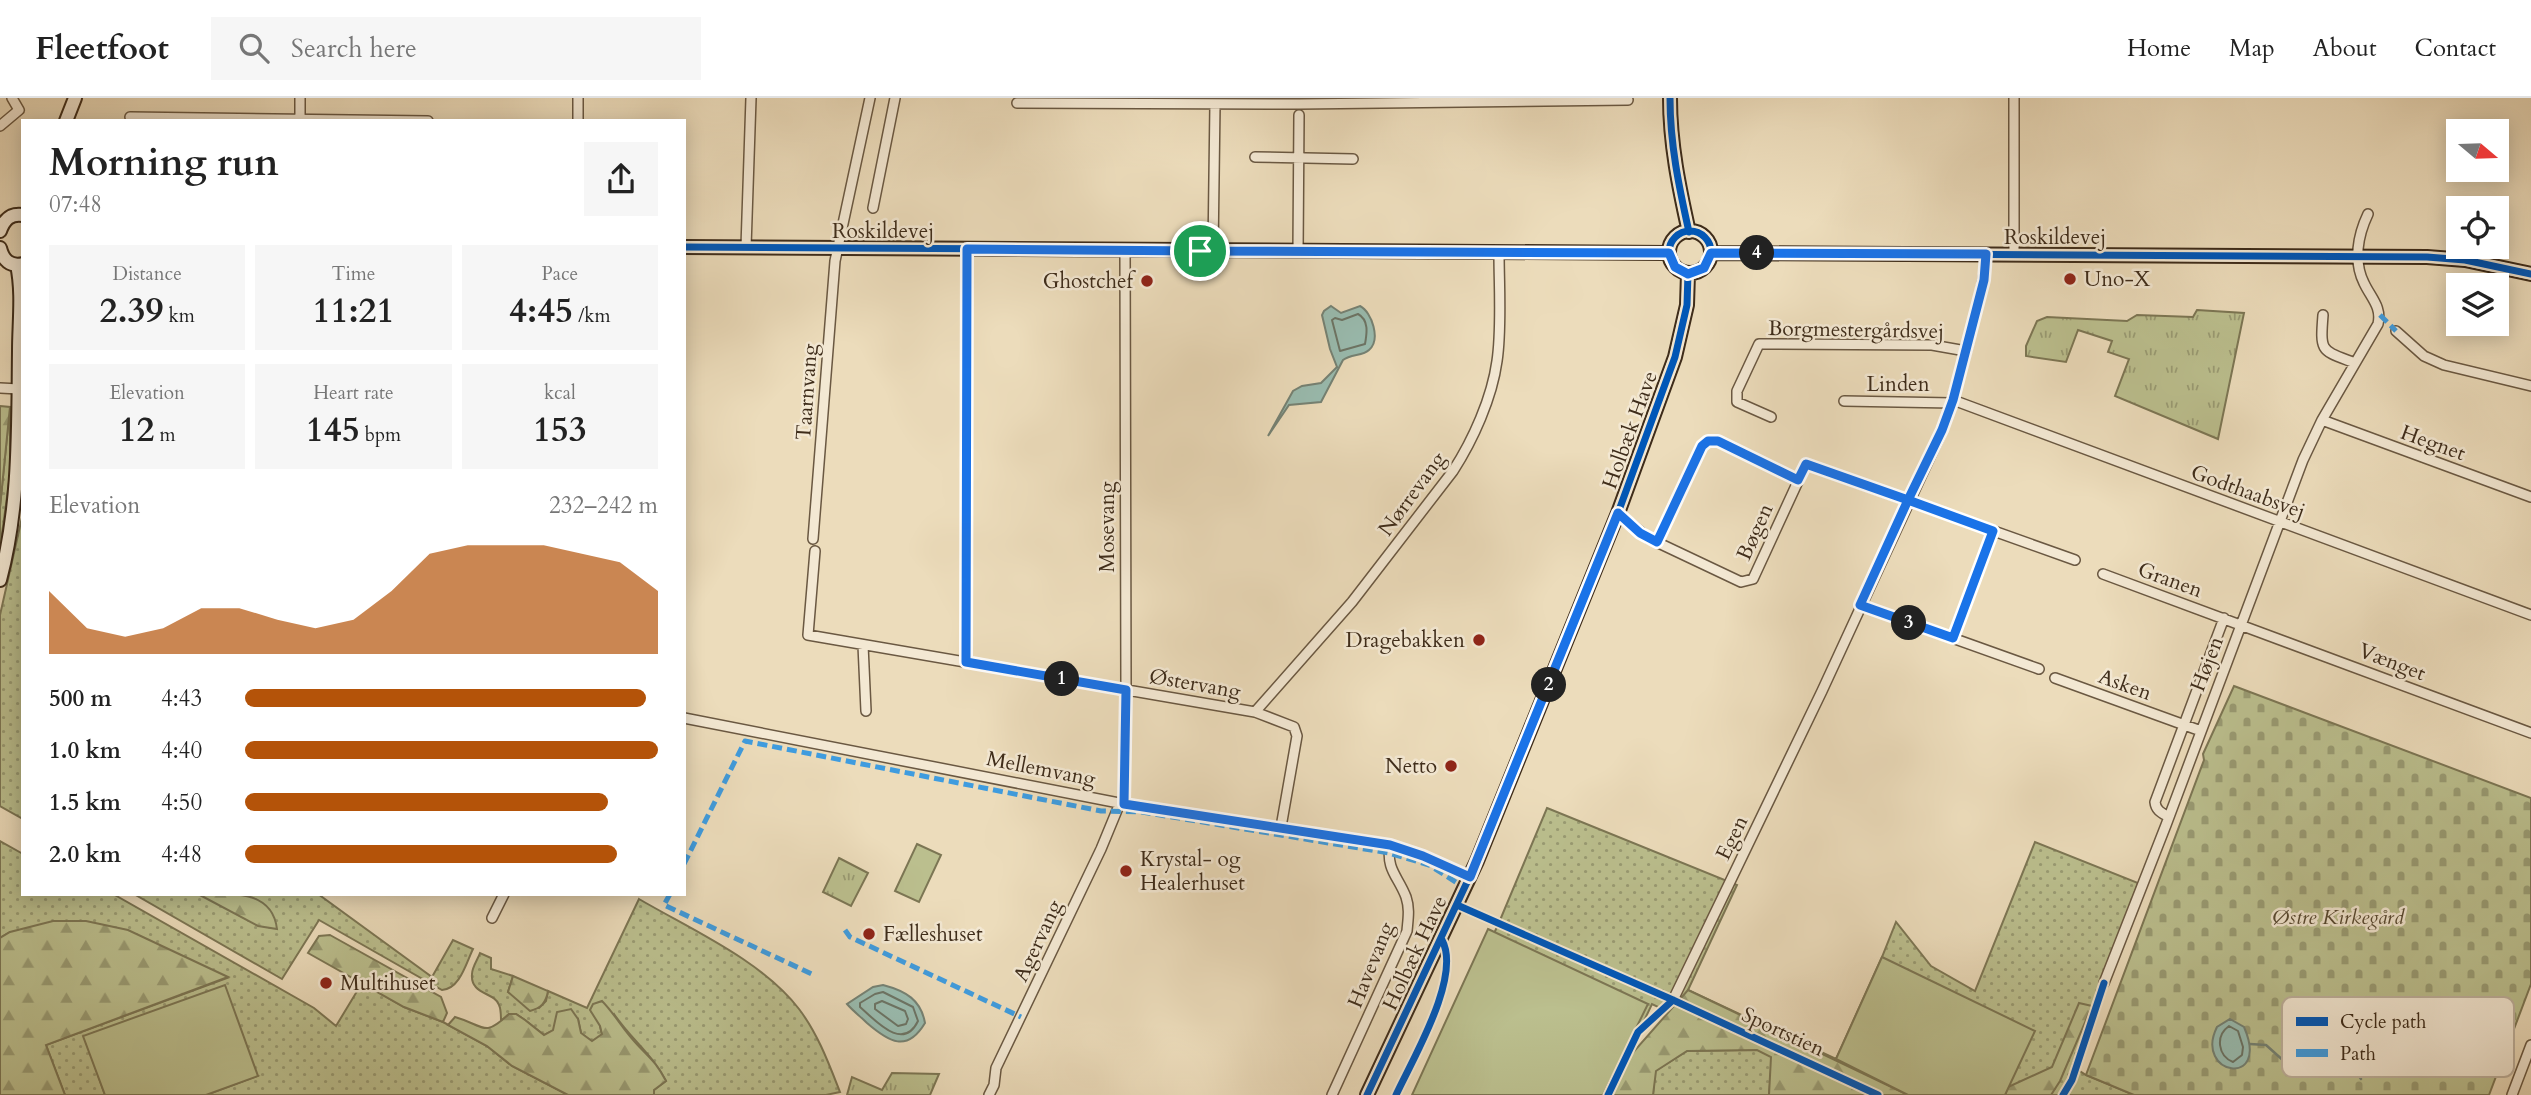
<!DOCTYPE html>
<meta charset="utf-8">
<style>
body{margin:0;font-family:Cardo,serif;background:#f6f6f6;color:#222;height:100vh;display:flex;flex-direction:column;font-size:26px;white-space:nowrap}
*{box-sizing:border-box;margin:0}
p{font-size:23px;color:#767676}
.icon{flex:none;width:38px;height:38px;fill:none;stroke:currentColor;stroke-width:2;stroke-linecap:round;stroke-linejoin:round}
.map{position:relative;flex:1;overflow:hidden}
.details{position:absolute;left:21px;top:21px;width:665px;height:777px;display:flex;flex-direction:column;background:#fff;border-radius:0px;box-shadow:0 4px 18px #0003}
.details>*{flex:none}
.needle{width:46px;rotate:109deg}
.buttons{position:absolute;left:2446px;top:21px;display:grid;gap:14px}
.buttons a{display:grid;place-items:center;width:63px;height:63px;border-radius:0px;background:#fff;box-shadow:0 4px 18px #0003;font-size:35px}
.pin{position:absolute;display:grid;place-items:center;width:60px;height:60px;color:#fff;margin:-30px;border:4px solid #fff;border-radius:50%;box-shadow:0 2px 7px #0007}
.km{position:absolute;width:35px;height:35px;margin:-18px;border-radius:50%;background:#222;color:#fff;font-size:19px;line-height:35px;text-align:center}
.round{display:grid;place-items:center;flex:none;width:74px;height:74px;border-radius:0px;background:#f6f6f6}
.headline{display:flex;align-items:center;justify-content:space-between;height:119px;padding:0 28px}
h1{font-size:38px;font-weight:800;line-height:52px}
.figures{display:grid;grid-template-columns:repeat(3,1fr);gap:10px;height:119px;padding:7px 28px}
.figures div{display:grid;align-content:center;border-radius:0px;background:#f6f6f6;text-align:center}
.figures b{font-size:35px;font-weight:800}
.figures small{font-size:19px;font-weight:400}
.figures p{font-size:19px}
.chart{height:196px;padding:14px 28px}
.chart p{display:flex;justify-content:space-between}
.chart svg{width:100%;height:126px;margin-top:7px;fill:#b45309;opacity:.7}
ul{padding:0 28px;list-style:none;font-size:23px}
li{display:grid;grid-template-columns:112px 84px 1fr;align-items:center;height:52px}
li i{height:18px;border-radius:9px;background:#b45309}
header{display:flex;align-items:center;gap:42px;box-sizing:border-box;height:98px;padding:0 35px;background:#fff;border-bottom:2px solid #e0e0e0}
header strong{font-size:33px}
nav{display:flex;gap:38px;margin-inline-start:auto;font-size:24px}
.search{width:490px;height:63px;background:#f6f6f6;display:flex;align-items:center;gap:18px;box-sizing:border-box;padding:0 24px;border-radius:0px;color:#767676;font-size:26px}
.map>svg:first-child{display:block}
.grass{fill:url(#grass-dots);stroke:#7c7654;stroke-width:2}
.forest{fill:url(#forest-firs);stroke:#7c7654;stroke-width:2}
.cemetery{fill:url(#cemetery-stones);stroke:#7c7654;stroke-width:2}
.park{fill:url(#park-tufts);stroke:#7c7654;stroke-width:2}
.garden{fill:#bbbf8e;stroke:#7c7654;stroke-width:2}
.water{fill:#99bcb0;stroke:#758274;stroke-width:2}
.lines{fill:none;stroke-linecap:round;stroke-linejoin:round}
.shore{stroke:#6c7465;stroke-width:2}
.stream{stroke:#758274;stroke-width:2.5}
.street-casing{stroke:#6a5842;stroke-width:12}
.secondary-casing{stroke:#3e2c1a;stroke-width:16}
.street{stroke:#f3e8d3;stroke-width:9}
.secondary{stroke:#f3e8d3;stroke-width:12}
.quiet{stroke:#3f9cdf;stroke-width:5;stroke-dasharray:10 5;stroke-linecap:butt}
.cycleway-casing{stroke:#f3e8d3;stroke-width:11}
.cycleway{stroke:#0057b8;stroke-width:7}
.route-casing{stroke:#fff;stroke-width:14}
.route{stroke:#1a73e8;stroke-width:9}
.poi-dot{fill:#8f2418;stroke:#f3e8d3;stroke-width:2.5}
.labels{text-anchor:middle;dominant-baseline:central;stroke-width:5;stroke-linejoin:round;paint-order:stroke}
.street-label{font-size:21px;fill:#3e2c1a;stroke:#f3e8d3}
.poi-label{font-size:21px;fill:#3e2c1a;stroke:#f3e8d3;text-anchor:start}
.park-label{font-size:21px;font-style:italic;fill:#574931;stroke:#f3e8d3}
.key{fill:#f3e8d3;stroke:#bdb09c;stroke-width:2}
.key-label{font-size:19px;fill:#3e2c1a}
</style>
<header>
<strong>Fleetfoot</strong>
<div class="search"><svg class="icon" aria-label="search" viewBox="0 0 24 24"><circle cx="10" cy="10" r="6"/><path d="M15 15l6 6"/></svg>Search here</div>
<nav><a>Home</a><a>Map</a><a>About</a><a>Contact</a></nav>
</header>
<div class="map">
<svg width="2531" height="997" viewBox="0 0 2531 997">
<defs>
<pattern id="grass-dots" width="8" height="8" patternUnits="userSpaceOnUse" patternTransform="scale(1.75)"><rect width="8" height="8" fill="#bbbf8e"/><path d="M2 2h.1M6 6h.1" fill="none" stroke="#999b73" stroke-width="1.8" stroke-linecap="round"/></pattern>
<pattern id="forest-firs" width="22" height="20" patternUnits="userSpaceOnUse" patternTransform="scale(1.75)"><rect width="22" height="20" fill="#bbbf8e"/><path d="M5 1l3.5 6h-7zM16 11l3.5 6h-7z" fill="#999b73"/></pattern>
<pattern id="cemetery-stones" width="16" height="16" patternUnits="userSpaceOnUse" patternTransform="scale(1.75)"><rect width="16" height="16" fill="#bbbf8e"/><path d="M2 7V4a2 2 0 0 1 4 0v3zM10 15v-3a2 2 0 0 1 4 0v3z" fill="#999b73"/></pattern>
<pattern id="park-tufts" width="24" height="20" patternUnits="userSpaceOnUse" patternTransform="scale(1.75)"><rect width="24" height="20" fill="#bbbf8e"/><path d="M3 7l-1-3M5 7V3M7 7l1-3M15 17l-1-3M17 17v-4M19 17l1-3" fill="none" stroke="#999b73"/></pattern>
</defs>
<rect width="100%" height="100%" fill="#ecdcbb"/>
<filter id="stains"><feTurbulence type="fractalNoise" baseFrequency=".00286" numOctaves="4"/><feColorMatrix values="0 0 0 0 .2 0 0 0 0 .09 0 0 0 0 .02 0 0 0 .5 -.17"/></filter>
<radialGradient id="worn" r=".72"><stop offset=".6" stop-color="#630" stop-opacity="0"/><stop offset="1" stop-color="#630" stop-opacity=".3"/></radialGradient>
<!-- grass -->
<path class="grass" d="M 10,309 L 10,377 L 0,450 L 0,409 Z
M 23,415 L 23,721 L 0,708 L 0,517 Z
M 1547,710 L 1737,787 L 1688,892 L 1836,961 L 1882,859 L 1896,824 L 1931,868 L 1975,893 L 2035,744 L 2138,785 L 2072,968 L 2086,977 L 2134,997 L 1847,997 L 1772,962 L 1769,997 L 1653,997 L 1655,973 L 1687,953 L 1749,952 L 1652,906 L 1609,997 L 1416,997 L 1498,827 Z
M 0,743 L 23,756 L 23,796 L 113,796 L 314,910 L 336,928 L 362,885 L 404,909 L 443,924 L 487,948 L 512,968 L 568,997 L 206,997 L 257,978 L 84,938 L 105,997 L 65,997 L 46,947 L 227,880 L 10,834 L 0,840 Z
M 134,796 L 318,796 L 432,879 L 453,842 L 473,851 C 466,865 460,891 442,892 L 319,822 L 282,881 Z
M 639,801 C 692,832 761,862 799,911 C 818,936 829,966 840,994 L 826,997 L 654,997 L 654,992 L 666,983 C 653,957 630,940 614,916 L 600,928 L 602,937 L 592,944 L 581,935 L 578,921 L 544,937 L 525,922 L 516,916 L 509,916 L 501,923 C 501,918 501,911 499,907 C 495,894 470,897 472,876 C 472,869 478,861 480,855 L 491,860 L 491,871 L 513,878 L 508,894 L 539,910 L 546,903 L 548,893 L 587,910 Z"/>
<!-- forest -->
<path class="forest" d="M 0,308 L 10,309 L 0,409 Z
M 198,796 C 228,796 272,790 277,831 L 258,828 Z
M 53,823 L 86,823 L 128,832 L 228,879 L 46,947 L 65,997 L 0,997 L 0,840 L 10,834 Z
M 330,837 L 441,899 L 447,915 L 443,924 L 404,909 L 308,855 L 319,838 Z
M 513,878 L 548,893 C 546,905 541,910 530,913 L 508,894 Z
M 1688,892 L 1908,997 L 1769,997 L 1771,959 L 1757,952 L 1687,953 L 1656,973 L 1653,997 L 1611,997 L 1629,959 Z
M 602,903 C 614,915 622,930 634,943 C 649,960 655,962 666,983 L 654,992 L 654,997 L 568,997 L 512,968 L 487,948 L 448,927 L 455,919 C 486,928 483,940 509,916 L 516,916 L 525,922 L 544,937 L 553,932 L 557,914 L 571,911 L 578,921 L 581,935 L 592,943 L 602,936 L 600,928 L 590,912 L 593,906 Z
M 2079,905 L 2092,908 L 2060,983 L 2051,997 L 2005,997 L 2008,989 L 2052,969 Z"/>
<!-- cemetery -->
<path class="cemetery" d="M 2234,588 L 2531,700 L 2531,886 L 2489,997 L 2134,997 L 2086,977 L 2204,662 L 2203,656 Z"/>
<!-- park -->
<path class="park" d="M 2197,212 L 2244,215 L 2218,341 L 2115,298 L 2129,261 L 2108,254 L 2112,243 L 2078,232 L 2066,264 L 2026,258 L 2026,248 L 2037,223 L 2047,219 L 2127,223 L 2137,217 L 2193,219 Z
M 839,760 L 868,775 L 851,808 L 823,794 Z
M 892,975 L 939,976 L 930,997 L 847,997 L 852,979 L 882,992 Z"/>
<!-- garden -->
<path class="garden" d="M 917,746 L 941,757 L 919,804 L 895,793 Z
M 1488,831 L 1648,906 L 1603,997 L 1412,997 Z
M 1882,859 L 2035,933 L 2005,997 L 1908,997 L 1836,961 Z
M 225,887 L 258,978 L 206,997 L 105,997 L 83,938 Z"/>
<!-- water -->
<path class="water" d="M 1331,208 L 1341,215 L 1360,208 C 1372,214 1381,242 1369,252 C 1363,258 1351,256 1343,262 L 1321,304 L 1289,307 L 1268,338 L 1293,293 L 1302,288 L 1321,285 L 1337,269 L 1330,251 L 1322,217 L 1324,213 Z
M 883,887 C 906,893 921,902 925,925 C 907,955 889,944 867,925 C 860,918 853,913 847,906 L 873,889 Z
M 2230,921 L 2244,929 C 2271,991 2193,977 2217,929 Z"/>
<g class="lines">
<!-- shore -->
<path class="shore" d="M 1358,216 C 1369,222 1367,235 1365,246 L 1340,253 L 1332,222 L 1335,220 L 1342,222 Z
M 883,894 L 913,909 L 918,923 C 903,954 876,923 860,909 L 860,905 L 875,896 Z
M 882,903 L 905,913 L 908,921 L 906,926 L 898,928 L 875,911 L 875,906 Z
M 2229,928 L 2238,933 L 2243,949 L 2242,957 L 2233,964 C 2218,958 2215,938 2229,928 Z"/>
<!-- stream -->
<path class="stream" d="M 2250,946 L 2266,947 L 2295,973 L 2306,972 L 2311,958 L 2331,970 L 2334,961 L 2344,963
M 2351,966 L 2361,981"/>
<defs>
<path id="street" d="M 1017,5 L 1299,6 L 1628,2
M 130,19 L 428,23
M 300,21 L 300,0
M 578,23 L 578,0
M 0,28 L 19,12 L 12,0
M 1255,59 L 1353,61
M 873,110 L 895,0
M 746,149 L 751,0
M 1213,153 L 1215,6
M 1298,153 L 1299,17
M 2014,156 L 2014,0
M 2323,217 C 2320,255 2321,252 2355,265
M 2396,233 L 2424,258 L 2444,267 L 2531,288
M 0,290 L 19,291
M 1953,302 L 2531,517
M 1844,303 L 1952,305
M 1771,319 L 1737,304 L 1737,293 L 1759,246 L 1932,247 L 1966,253
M 2322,322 L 2531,399
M 1618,415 L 1648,440 L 1741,484 L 1753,481 L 1806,366 L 2075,462
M 813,441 L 835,163 L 870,0
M 1657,444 L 1702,348 L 1708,343 L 1718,343 L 1798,382
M 815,453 L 808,537 L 1255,614 L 1294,629 L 1297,638 L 1281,729
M 2103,476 L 2531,635
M 1860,507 L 2039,571
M 1953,540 L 1993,433
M 863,547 L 866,613
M 966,564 L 967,151
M 2055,580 L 2201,633
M 1255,614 L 1352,504 L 1453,373 C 1473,342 1492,300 1497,263 C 1502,230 1499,188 1499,155
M 684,620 L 1124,706 L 1390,747 L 1423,758 L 1470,779
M 1124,706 L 1126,592 L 1125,152
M 2169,719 C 2162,715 2156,713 2155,704 L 2224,520
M 492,820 L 504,796
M 2104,885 L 2166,727 L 2303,362 L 2322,322 L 2378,226 C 2382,209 2371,200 2364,185 C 2353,163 2358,137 2368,116
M 1673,902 L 1822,593 L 1942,333 C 1955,296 1965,259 1974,221 C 1979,200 1986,178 1986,156
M 989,997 L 994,987 L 996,970 L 1101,751 L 1120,705
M 1332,997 L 1407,833 C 1408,821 1410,811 1406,799 C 1398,778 1386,772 1390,747
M 2512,997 L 2531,947"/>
<path id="secondary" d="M 1670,0 C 1670,46 1679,89 1689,134
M 66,23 L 75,0
M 0,133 C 4,122 10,115 23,117
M1669 154a21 21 0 1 1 42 0a21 21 0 1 1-42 0Z
M 684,149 L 1669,155
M 0,150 C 3,162 10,169 23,166
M 1711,155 L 2427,159 L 2465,162 L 2531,176
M 0,482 C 20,407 18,330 19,253 C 19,225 23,195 17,167
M 1367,997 L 1477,763 L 1618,415 L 1675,259 L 1687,207 L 1688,175"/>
</defs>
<!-- street casing -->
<use href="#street" class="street-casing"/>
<!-- secondary casing -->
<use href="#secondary" class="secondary-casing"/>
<!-- street -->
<use href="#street" class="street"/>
<!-- secondary -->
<use href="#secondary" class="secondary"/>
<!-- quiet -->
<path class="quiet" d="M 2380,217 L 2396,233
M 684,766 L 745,643 L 1101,713 L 1142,714 L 1389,755 L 1429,767 L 1465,790
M 670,796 L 664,807 L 814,877
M 845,832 L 850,839 L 1021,919"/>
<defs>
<path id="cycleway" d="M 1670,0 C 1670,46 1679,89 1689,134
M1669 154a21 21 0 1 1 42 0a21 21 0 1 1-42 0Z
M 684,149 L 1669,155
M 1711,155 L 2427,159 L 2465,162 L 2531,176
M 1457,807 L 1673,902 L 1878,997
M 1367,997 L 1477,763 L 1618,415 L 1675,259 L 1687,207 L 1688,175
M 1396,997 C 1412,962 1462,879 1442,842
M 1608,997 L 1638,934 L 1673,902
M 2063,997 L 2072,982 L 2104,885"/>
</defs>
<!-- cycleway casing -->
<use href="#cycleway" class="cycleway-casing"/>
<!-- cycleway -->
<use href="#cycleway" class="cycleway"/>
</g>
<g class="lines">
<defs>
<path id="route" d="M 1200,153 L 967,151 L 966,564 L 1126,592 L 1124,706 L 1390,747 L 1423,758 L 1470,779 L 1618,415 L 1640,435 L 1657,444 L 1702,348 L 1708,343 L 1718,343 L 1798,382 L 1806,366 L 1908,402 L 1860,507 L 1953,540 L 1993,433 L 1908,402 L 1942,332 L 1953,302 L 1984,182 L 1986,156 L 1711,155 L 1704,170 L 1688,176 L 1675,169 L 1669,155 L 1200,153"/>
</defs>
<!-- route casing -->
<use href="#route" class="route-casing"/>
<!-- route -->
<use href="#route" class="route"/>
</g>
<!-- markers -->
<g class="poi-dot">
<circle cx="2070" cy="181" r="7"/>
<circle cx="1147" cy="183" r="7"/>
<circle cx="1479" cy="542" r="7"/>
<circle cx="1451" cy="668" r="7"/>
<circle cx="1126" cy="773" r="7"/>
<circle cx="869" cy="836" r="7"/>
<circle cx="326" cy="885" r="7"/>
</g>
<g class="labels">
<!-- street labels -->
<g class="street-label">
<text x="883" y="133">Roskildevej</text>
<text x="2055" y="139">Roskildevej</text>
<text transform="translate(1856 232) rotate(1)">Borgmestergårdsvej</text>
<text x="1898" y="286">Linden</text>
<text transform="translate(807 294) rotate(-86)">Taarnvang</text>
<text transform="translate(1630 332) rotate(-70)">Holbæk Have</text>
<text transform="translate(2433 345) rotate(20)">Hegnet</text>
<text transform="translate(2248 394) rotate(20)">Godthaabsvej</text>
<text transform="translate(1412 396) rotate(-54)">Nørrevang</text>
<text transform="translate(1107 429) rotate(-90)">Mosevang</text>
<text transform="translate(1755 434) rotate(-66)">Bøgen</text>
<text transform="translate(2170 482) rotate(20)">Granen</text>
<text transform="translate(2392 564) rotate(21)">Vænget</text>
<text transform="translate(2207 566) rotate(-69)">Højen</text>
<text transform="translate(1195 586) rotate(10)">Østervang</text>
<text transform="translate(2125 587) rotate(20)">Asken</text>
<text transform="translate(1041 671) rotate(11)">Mellemvang</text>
<text transform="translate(1732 740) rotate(-64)">Egen</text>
<text transform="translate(1038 843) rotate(-65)">Agervang</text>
<text transform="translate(1415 855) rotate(-65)">Holbæk Have</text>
<text transform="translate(1371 867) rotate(-68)">Havevang</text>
<text transform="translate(1783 934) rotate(25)">Sportstien</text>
</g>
<!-- poi labels -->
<g class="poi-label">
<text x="2084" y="181">Uno-X</text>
<text x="1133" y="183" text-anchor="end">Ghostchef</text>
<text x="1465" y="542" text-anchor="end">Dragebakken</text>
<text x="1437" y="668" text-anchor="end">Netto</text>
<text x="1140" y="761">Krystal- og<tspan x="1140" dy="24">Healerhuset</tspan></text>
<text x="883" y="836">Fælleshuset</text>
<text x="340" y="885">Multihuset</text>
</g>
<!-- park labels -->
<g class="park-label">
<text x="2338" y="819">Østre Kirkegård</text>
</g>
</g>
<!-- legend -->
<rect x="2282" y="899" width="232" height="80" rx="10" class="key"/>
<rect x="2296" y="919" width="32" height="9" fill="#0057b8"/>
<rect x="2296" y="951" width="32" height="8" fill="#3f9cdf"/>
<g class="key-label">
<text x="2340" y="930">Cycle path</text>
<text x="2340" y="962">Path</text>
</g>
<rect width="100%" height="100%" filter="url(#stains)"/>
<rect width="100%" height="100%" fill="url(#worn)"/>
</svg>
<div class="buttons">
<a><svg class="needle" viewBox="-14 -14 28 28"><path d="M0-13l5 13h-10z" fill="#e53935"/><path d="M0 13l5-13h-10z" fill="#767676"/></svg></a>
<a><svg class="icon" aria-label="locate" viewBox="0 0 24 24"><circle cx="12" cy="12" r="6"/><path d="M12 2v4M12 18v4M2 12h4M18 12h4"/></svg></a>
<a><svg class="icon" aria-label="layers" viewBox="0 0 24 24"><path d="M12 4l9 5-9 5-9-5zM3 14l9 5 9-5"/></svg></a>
</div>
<div class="pin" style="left:1200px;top:153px;background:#1e9e55"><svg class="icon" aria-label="arrive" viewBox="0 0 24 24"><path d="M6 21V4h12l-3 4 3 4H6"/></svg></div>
<b class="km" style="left:1062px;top:581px">1</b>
<b class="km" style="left:1549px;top:587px">2</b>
<b class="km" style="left:1909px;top:525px">3</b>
<b class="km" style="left:1757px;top:155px">4</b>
<section class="details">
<div class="headline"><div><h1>Morning run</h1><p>07:48</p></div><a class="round"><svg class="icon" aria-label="share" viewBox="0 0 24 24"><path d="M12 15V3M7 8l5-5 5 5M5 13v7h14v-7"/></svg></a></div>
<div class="figures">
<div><p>Distance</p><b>2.39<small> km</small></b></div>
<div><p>Time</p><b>11:21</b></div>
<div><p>Pace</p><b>4:45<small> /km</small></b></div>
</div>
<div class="figures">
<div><p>Elevation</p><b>12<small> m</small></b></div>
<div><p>Heart rate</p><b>145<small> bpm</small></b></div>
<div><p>kcal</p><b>153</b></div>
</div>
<div class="chart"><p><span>Elevation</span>232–242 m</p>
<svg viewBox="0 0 160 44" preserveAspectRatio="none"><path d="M0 44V22L10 35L20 38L30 35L40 28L50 28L60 32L70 35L80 32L90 22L100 9L110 6L120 6L130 6L140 9L150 12L160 22V44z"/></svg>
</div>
<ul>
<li><b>500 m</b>4:43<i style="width:97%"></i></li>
<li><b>1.0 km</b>4:40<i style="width:100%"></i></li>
<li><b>1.5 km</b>4:50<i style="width:88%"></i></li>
<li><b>2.0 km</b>4:48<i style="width:90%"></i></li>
</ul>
</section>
</div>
